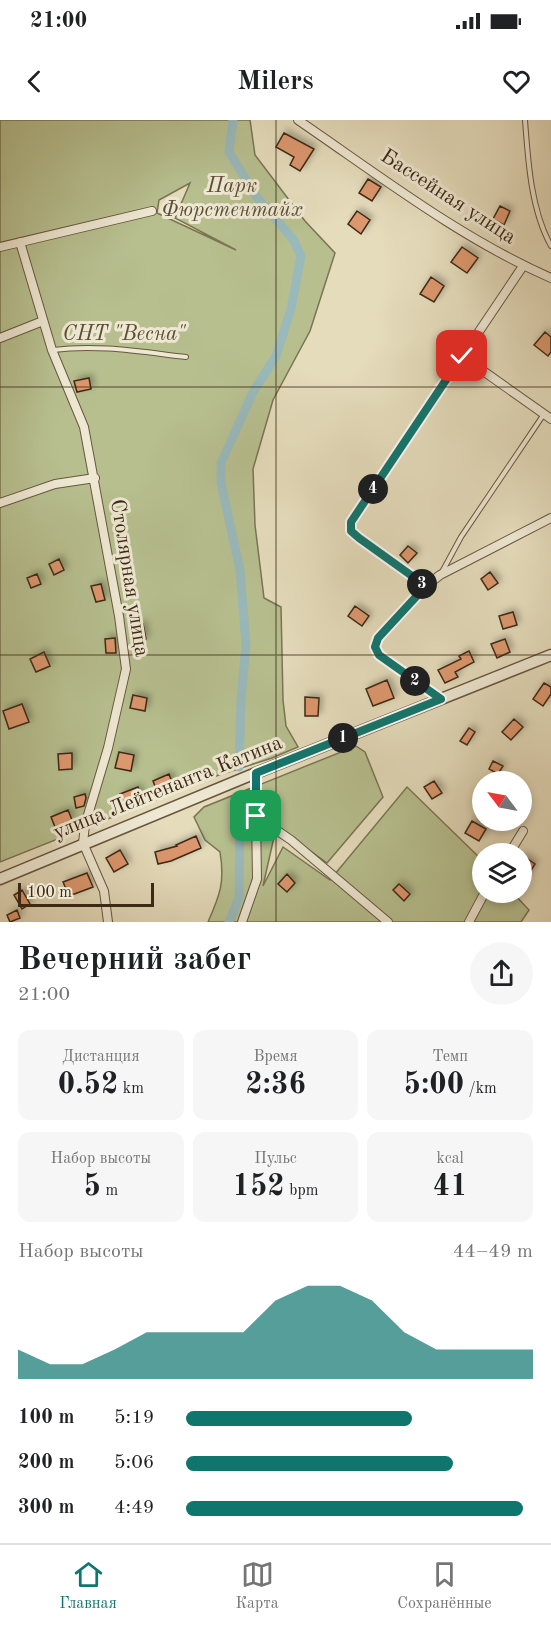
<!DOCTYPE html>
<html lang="ru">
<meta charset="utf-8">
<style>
body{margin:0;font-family:"Old Standard TT",serif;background:#f6f6f6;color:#202124;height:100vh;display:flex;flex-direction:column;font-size:22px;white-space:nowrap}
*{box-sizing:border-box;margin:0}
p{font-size:20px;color:#757577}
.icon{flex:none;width:33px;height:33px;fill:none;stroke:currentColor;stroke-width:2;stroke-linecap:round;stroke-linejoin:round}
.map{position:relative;height:802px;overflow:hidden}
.panel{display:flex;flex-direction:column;background:#fff;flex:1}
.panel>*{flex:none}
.needle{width:39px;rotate:302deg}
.buttons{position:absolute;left:472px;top:651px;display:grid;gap:12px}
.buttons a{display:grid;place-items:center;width:60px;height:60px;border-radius:50%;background:#fff;box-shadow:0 3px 9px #0003;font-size:30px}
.scale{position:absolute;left:18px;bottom:15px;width:136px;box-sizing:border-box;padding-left:6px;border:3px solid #3e2915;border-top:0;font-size:16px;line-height:21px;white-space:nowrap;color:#3e2915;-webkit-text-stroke:4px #eee8d3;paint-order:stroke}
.pin{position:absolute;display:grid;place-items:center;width:51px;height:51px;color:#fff;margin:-26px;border-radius:12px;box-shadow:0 3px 9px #0006}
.km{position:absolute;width:30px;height:30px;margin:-15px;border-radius:50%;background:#222;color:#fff;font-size:16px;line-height:30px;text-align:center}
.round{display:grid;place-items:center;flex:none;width:63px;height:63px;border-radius:32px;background:#f6f6f6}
.head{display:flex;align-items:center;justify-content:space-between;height:102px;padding:0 18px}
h1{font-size:33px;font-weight:700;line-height:45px}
.figures{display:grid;grid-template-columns:repeat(3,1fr);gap:9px;height:102px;padding:6px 18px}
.figures div{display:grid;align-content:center;border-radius:12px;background:#f6f6f6;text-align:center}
.figures b{font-size:30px;font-weight:700}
.figures small{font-size:16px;font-weight:400}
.figures p{font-size:16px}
.chart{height:168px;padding:12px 18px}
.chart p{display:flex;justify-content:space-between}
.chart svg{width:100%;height:108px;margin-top:6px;fill:#0f766e;opacity:.7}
ul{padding:0 18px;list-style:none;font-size:20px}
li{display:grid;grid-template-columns:96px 72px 1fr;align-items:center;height:45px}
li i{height:15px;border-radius:8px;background:#0f766e}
.status{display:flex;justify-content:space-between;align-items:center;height:42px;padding:0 30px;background:#fff;direction:ltr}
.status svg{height:16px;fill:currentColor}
header{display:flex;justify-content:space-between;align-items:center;height:78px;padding:0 18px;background:#fff;font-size:27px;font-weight:700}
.tabs{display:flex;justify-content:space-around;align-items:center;height:84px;border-top:2px solid #e0e0e0;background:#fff;font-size:16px;color:#757577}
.tabs a{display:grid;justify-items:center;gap:3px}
.tabs .active{color:#0f766e}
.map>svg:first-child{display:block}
.green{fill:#b7bf8f;stroke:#7a7452;stroke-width:1.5;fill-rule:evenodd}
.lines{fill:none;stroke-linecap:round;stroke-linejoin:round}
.canal{stroke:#99b9ba;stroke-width:9}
.building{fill:#dc976e;stroke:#3e2915;stroke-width:1.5;filter:url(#shadow)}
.service-casing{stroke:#68563f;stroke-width:6}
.minor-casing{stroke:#68563f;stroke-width:10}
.tertiary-casing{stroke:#68563f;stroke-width:13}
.service{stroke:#eee8d3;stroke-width:4}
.minor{stroke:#eee8d3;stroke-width:8}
.tertiary{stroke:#eee8d3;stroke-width:10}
.route-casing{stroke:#fff;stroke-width:12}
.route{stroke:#0f766e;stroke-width:8}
.grid{fill:none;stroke:#3e2915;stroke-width:1.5;stroke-opacity:0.55}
.labels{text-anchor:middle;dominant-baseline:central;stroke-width:6;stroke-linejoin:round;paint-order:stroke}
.park-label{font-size:21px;font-style:italic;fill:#5c4e34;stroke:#eee8d3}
.street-label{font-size:21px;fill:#3e2915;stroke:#eee8d3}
</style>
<div class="status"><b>21:00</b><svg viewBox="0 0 49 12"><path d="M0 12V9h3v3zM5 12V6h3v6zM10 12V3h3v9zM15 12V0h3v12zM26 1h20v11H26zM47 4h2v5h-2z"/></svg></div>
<header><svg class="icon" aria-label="back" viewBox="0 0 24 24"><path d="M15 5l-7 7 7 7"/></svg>Milers<svg class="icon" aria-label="heart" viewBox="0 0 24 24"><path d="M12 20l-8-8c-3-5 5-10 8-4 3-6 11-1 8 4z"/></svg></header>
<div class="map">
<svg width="551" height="802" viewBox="0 0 551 802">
<defs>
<filter id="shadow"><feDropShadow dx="3.5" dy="-3.5" stdDeviation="3" flood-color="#0004"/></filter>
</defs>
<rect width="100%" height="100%" fill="#e5dcbc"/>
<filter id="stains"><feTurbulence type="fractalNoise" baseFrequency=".00333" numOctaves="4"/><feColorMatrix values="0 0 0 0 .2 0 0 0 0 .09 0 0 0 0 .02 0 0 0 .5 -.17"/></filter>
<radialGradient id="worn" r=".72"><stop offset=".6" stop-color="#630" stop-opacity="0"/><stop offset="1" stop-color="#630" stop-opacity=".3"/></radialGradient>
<!-- green -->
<path class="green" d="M 0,0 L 250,0 L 255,35 L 305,101 L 335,133 L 310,211 L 273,280 L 253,349 L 255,405 L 264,478 L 281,487 L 283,580 L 286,606 L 298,627 L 272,638 L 213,657 L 0,742 ZM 190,63 L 175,98 L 236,130 L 157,93 L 159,80 Z
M 356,626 L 365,632 L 383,677 L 327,743 L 283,711 L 274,717 L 263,766 L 283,727 L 330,760 L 407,667 L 483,741 L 483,772 L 513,773 L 529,790 L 521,802 L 208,802 C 220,775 225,762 220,732 L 205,720 L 194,697 L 204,687 Z"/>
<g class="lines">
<!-- canal -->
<path class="canal" d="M 233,0 L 229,32 L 258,79 L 293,119 L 301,136 L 291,189 L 276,236 L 253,272 L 221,343 L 221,363 L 240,450 L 246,524 L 241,580 L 239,647
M 229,802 L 239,778 L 240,678"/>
</g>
<!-- building -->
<path class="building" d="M 284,13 L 314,29 L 300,51 L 290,45 L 294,37 L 276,27 Z
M 368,59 L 381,67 L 372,81 L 359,73 Z
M 500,86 L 510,91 L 504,105 L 493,99 Z
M 357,91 L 370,100 L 361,114 L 348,104 Z
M 462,127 L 478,138 L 467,153 L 451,142 Z
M 431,157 L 444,166 L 434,182 L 420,174 Z
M 545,212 L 551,217 L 551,232 L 548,236 L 534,225 Z
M 89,258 L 91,269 L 77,272 L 74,261 Z
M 408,426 L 417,433 L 408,443 L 400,435 Z
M 59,439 L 64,450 L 54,455 L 49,444 Z
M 490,452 L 498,463 L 488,470 L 481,459 Z
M 37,454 L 41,464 L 31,468 L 27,458 Z
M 101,464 L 105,480 L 96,482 L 91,466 Z
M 355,486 L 369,496 L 362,506 L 348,496 Z
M 513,492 L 517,505 L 503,509 L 499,496 Z
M 143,504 L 146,519 L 134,522 L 130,507 Z
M 115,518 L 116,533 L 106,533 L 105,519 Z
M 505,519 L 510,532 L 497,538 L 491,524 Z
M 469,531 L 474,542 L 455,552 L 458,557 L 445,563 L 438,550 L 461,539 L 459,536 Z
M 44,532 L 50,546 L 36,552 L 30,539 Z
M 387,560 L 394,578 L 373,586 L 366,569 Z
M 544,563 L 551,567 L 551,574 L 543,586 L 533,579 Z
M 133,575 L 147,578 L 145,591 L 130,588 Z
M 305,577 L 319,578 L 318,596 L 305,596 Z
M 22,584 L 29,602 L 9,609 L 3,591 Z
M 514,599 L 523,607 L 511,620 L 502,612 Z
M 469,608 L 475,612 L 467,625 L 460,621 Z
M 119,632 L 134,635 L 131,651 L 115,648 Z
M 72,633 L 72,649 L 59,650 L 58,634 Z
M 493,641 L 503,646 L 498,654 L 489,649 Z
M 169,654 L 174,668 L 158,674 L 153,661 Z
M 434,661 L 442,673 L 432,679 L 424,667 Z
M 138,667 L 143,681 L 126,688 L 120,674 Z
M 85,674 L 86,678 L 84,686 L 76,688 L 74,677 Z
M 68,690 L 72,700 L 55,707 L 51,697 Z
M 472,701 L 486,709 L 479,721 L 465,713 Z
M 196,716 L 201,728 L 171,741 L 158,744 L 155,732 L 177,726 L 176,725 Z
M 120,730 L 128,744 L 114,752 L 106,738 Z
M 522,735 L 535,744 L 527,757 L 522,754 Z
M 87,753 L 93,767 L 69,776 L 63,762 Z
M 287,754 L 295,763 L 287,772 L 278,764 Z
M 399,764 L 410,774 L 404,781 L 393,770 Z
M 22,770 L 30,784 L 22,789 L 14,775 Z
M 17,790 L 20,798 L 10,802 L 7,795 Z"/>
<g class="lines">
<defs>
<path id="service" d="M 525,0 C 528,41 531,90 551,126
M 53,230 C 98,224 142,232 186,237
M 442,452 L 461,417 L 544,294"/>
<path id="minor" d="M 298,0 C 380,56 460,118 551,158
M 20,122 L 52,230 L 84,307 L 119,496 L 126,549 L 108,628 L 85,705 L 83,723 L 104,771 L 108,802
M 0,127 L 152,91
M 0,218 L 43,201
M 462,236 L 551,299
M 0,383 L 55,364 L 95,358
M 426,466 L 359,418 L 351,411 L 351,402 L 523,146
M 441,579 L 379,535 L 375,527 L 378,518 L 426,466 L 440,455 L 551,398
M 256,653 L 256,696 L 291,720 L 388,802
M 509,734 L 523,711
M 242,802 L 257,759 L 256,696
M 469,802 L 485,772"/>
<path id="tertiary" d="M 0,759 L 251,655 L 551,535"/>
</defs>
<!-- service casing -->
<use href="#service" class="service-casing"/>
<!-- minor casing -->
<use href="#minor" class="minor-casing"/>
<!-- tertiary casing -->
<use href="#tertiary" class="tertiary-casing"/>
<!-- service -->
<use href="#service" class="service"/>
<!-- minor -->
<use href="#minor" class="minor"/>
<!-- tertiary -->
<use href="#tertiary" class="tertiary"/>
</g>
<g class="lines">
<defs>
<path id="route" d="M 256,696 L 256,653 L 441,579 L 379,535 L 375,527 L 378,518 L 426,466 L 359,418 L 351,411 L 351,402 L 462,236"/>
</defs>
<!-- route casing -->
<use href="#route" class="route-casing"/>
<!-- route -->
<use href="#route" class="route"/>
</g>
<!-- grid -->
<path class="grid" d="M 276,0 L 276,802M 0,267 L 551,267M 0,535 L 551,535"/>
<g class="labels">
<!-- park labels -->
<g class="park-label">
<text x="232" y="66">Парк<tspan x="232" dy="24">Фюрстентайх</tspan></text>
<text x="124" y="214">СНТ "Весна"</text>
</g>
<!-- street labels -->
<g class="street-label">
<text transform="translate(448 77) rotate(33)">Бассейная улица</text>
<text transform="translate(129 458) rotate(81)">Столярная улица</text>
<text transform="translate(168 668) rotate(-22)">улица Лейтенанта Катина</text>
</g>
</g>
<rect width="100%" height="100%" filter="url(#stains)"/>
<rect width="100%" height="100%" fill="url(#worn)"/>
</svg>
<div class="buttons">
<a><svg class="needle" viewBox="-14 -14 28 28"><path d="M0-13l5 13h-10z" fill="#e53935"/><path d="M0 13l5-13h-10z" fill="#757577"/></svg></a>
<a><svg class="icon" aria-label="layers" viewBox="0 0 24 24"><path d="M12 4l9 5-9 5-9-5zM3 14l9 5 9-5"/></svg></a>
</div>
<div class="scale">100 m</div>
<div class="pin" style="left:256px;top:696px;background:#1e9e55"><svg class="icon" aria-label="arrive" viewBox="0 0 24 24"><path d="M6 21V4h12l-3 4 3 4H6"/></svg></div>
<div class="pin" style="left:462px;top:236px;background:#d93025"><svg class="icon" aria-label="check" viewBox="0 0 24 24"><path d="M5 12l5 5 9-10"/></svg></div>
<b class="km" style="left:343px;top:618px">1</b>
<b class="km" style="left:415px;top:561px">2</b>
<b class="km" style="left:422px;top:464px">3</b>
<b class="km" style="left:373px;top:369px">4</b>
</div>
<section class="panel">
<div class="head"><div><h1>Вечерний забег</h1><p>21:00</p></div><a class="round"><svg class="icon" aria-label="share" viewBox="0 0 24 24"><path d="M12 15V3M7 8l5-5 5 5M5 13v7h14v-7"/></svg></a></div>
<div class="figures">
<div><p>Дистанция</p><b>0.52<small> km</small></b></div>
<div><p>Время</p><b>2:36</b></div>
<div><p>Темп</p><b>5:00<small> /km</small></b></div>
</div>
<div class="figures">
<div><p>Набор высоты</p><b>5<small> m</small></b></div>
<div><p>Пульс</p><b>152<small> bpm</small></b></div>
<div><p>kcal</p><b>41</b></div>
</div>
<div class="chart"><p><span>Набор высоты</span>44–49 m</p>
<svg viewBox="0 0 160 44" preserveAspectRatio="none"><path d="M0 44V32L10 38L20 38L30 32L40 25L50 25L60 25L70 25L80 12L90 6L100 6L110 12L120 25L130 32L140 32L150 32L160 32V44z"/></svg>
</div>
<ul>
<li><b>100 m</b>5:19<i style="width:65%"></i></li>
<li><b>200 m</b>5:06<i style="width:77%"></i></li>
<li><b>300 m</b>4:49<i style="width:97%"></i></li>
</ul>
</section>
<nav class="tabs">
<a class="active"><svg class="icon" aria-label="home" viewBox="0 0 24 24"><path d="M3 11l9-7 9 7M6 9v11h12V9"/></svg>Главная</a>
<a><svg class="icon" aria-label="map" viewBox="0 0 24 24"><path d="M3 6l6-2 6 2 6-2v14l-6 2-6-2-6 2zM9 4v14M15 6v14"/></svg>Карта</a>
<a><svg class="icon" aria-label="saved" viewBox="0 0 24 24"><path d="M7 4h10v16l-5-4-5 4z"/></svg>Сохранённые</a>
</nav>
